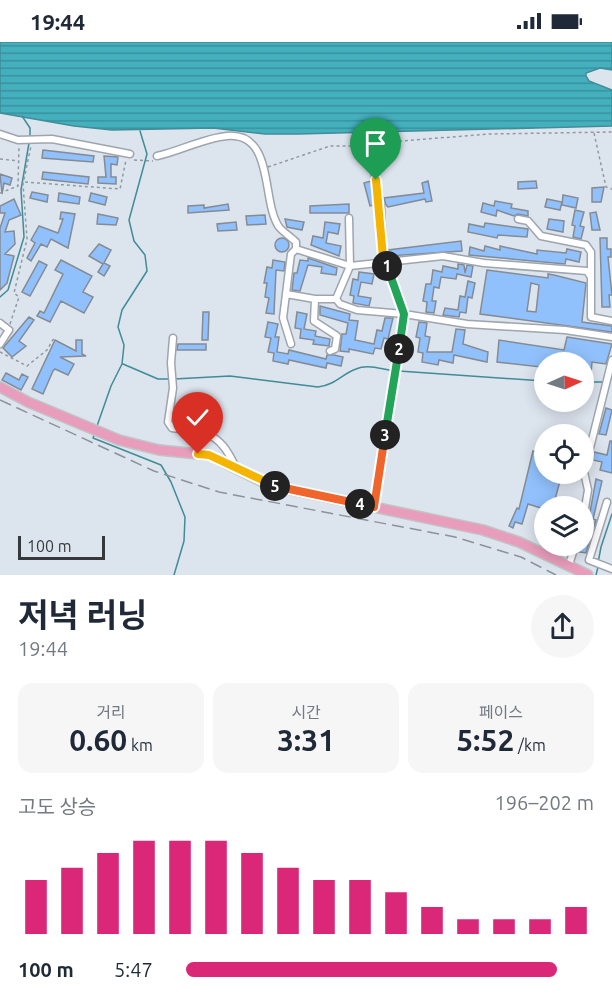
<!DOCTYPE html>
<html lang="ko">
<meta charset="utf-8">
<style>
body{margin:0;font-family:Ubuntu,"Noto Sans KR",sans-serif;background:#f6f6f7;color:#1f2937;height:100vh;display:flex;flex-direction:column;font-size:22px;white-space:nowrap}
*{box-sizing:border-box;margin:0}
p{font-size:20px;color:#747a83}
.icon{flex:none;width:33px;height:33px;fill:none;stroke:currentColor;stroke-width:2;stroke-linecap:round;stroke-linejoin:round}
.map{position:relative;height:533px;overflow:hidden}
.details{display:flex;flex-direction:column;background:#fff;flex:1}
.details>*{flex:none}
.needle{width:39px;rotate:87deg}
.fabs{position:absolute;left:534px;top:310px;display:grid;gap:12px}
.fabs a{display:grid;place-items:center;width:60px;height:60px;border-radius:50%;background:#fff;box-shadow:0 3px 15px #0003;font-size:30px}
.scale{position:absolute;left:18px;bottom:15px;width:87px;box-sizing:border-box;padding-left:6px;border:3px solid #35393d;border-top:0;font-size:16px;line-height:21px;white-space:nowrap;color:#35393d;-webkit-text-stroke:4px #dce4ee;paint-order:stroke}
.pin{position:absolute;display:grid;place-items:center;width:51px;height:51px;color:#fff;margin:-62px -26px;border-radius:50% 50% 50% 0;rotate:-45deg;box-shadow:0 0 6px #0007}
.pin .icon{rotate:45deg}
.km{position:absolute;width:30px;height:30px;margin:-15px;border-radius:50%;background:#222;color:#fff;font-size:16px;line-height:30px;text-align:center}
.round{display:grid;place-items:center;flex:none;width:63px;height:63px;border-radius:32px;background:#f6f6f7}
.overview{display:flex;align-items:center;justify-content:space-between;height:102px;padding:0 18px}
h1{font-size:33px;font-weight:700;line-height:45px}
.metrics{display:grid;grid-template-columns:repeat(3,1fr);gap:9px;height:102px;padding:6px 18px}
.metrics div{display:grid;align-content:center;border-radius:15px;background:#f6f6f7;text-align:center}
.metrics b{font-size:30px;font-weight:700}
.metrics small{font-size:16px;font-weight:400}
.metrics p{font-size:16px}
.chart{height:168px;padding:12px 18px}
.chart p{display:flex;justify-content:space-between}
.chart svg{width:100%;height:108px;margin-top:6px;stroke:#db2777;stroke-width:6}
ul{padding:0 18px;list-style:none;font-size:20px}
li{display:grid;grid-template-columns:96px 72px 1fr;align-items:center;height:45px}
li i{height:15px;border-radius:8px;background:#db2777}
.status{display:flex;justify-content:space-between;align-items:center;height:42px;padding:0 30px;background:#fff;direction:ltr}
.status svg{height:16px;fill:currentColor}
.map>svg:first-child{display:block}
.water{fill:url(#water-rules);stroke:#408c97;stroke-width:1.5}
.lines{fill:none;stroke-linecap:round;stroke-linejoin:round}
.stream{stroke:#408c97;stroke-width:1.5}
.building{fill:#91c1fc;stroke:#848b94;stroke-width:1.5;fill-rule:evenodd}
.street-casing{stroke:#9ea5af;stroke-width:9}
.primary-casing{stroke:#c2c4c5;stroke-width:12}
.path{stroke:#9298a0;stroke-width:1.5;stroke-dasharray:3 3;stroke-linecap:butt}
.street{stroke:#fff;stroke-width:6}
.primary{stroke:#e99dbc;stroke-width:9}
.rail{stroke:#8c9299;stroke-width:1.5;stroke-dasharray:12 6;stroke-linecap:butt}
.split-1-casing{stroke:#fff;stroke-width:12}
.split-2-casing{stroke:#fff;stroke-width:12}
.split-3-casing{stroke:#fff;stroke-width:12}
.split-4-casing{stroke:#fff;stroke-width:12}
.split-5-casing{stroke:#fff;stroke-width:12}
.split-6-casing{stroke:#fff;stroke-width:12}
.split-1{stroke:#f5b400;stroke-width:8}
.split-2{stroke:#22a559;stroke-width:8}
.split-3{stroke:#22a559;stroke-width:8}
.split-4{stroke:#f0652b;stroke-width:8}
.split-5{stroke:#f0652b;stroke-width:8}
.split-6{stroke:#f5b400;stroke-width:8}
</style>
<div class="status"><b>19:44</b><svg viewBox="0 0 49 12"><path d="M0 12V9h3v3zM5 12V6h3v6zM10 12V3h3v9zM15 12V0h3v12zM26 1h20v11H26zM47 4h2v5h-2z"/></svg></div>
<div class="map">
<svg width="612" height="533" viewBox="0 0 612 533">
<defs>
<pattern id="water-rules" width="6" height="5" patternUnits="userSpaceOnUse" patternTransform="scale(1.5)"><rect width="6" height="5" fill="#44b0be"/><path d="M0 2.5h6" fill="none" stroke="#3a909c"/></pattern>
</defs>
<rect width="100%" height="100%" fill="#dce4ee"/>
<!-- water -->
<path class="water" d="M 0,0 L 612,0 L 612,28 L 600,26 L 586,31 L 586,34 L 589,39 L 612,48 L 612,84 L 298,92 L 265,92 L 213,86 L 112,88 L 74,84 L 0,71 Z"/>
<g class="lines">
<!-- stream -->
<path class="stream" d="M 22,74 L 30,86 L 30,96
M 0,255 L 8,248 L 24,195 L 21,148 L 29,101
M 123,322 L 158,337 L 169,337
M 399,329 L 544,339
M 174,337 L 230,334 L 318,345 C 335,343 342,332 356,327 C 367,322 383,327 394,329
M 584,340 L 603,340
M 97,384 L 111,344 L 122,322 L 124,303 L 118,285 L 122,268 L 147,229 L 145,213 L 134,199 L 129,178 L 147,112 L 140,89
M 95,391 L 93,396 L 161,423 L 171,440 L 185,475 L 184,499 L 174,533
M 598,521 L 601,505 L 612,472
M 596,533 L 598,525"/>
</g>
<!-- building -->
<path class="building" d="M 43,108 L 94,114 L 93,120 L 42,116 Z
M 104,114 L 118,115 L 117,123 L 111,122 L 111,135 L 116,135 L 116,142 L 98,141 L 98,135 L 106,135 Z
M 43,130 L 89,135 L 88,142 L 42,137 Z
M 0,132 L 12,136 L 10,143 L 4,141 L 2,152 Z
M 371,139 L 375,163 L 370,164 L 364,141 Z
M 428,139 L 432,159 L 426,160 L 425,157 L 388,165 L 386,163 L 384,156 L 424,151 L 422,141 Z
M 536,139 L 537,146 L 518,147 L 518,140 Z
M 604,145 L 601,160 L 592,160 L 592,146 Z
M 32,150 L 48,153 L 47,160 L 30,156 Z
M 59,151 L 80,155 L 79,162 L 58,159 Z
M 91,151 L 107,155 L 105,163 L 89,159 Z
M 563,153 L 578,156 L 576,166 L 562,163 Z
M 14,157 L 21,173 L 9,178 L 5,190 L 14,189 L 15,202 L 5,212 L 14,214 L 7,241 L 0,248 L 0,186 L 5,171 L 0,171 L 0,164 Z
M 547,157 L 562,160 L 560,168 L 545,165 Z
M 495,159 L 512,162 L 511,166 L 528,169 L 528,174 L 518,172 L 514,174 L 497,168 L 496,174 L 481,170 L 483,161 L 494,164 Z
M 228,162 L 229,168 L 188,171 L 188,164 L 204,163 L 204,166 Z
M 349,162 L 349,171 L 310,171 L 310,164 Z
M 575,168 L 584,170 L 580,184 L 584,185 L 581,197 L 573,195 L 575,184 L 572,183 Z
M 61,170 L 75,172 L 68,206 L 51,197 L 47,205 L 41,202 L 31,219 L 27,216 L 35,201 L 31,198 L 39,184 L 58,191 L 63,177 L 60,177 Z
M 596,170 L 600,188 L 592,188 L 590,171 Z
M 98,172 L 118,176 L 116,183 L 97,182 Z
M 265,173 L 266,182 L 247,183 L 246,174 Z
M 285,177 L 304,180 L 302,188 L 287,185 Z
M 549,177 L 564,179 L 563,190 L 547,187 Z
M 236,180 L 237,188 L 218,189 L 217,182 Z
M 325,180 L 340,182 L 338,192 L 328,190 L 326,201 L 341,204 L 339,214 L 311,203 L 313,194 L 323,196 Z
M 485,181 L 528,187 L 527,195 L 498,193 L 497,196 L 468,190 L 469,182 L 484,185 Z
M 600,196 L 607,196 L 607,207 L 611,207 L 611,215 L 608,215 L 612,253 L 609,253 L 610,265 L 602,265 Z
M275 203a7 7 0 1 1 14 0a7 7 0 1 1-14 0Z
M 461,199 L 462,209 L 388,214 L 388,208 Z
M 99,202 L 111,208 L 104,221 L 110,224 L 104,234 L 98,230 L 103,222 L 89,214 Z
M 485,204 L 500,208 L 500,204 L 537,212 L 537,208 L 566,211 L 567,207 L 581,210 L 579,220 L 566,217 L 565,222 L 469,213 L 470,205 L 484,209 Z
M 308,216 L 337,226 L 336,233 L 321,231 L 322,225 L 308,223 L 300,249 L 292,248 L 294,231 L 297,231 L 300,218 L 308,219 Z
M 61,218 L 92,234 L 83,250 L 93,255 L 84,271 L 61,259 L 50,280 L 37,274 L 40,269 L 44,271 L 63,232 L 55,228 Z
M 273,218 L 285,220 L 284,229 L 276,228 L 274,272 L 266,271 L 269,256 L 265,255 L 267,241 L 264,241 L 267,225 L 272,226 Z
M 39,219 L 47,223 L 30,254 L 22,250 Z
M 458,222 L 464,223 L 465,231 L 467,223 L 473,224 L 471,235 L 457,232 L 456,237 L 441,235 L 439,246 L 434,245 L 432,259 L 436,259 L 434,271 L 426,270 L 427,260 L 423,259 L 426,242 L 431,242 L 433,228 L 442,230 L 443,224 L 458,227 Z
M 487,228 L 548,236 L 548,232 L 554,233 L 586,241 L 582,280 L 612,284 L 612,290 L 480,272 ZM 531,241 L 539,243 L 536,270 L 527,269 Z
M 359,230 L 374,232 L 372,242 L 361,240 L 358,254 L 371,256 L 369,264 L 353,261 L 354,254 L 350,253 L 353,237 L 358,238 Z
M 468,239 L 475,241 L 472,256 L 468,255 L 466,271 L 460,270 L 459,275 L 443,273 L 445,266 L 458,268 L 460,254 L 465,255 Z
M 320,264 L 350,272 L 349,278 L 358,279 L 355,298 L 374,302 L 377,288 L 382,289 L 385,276 L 393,276 L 388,297 L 384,296 L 381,307 L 375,306 L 373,312 L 349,307 L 349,310 L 340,309 L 342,292 L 346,292 L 348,281 L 320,273 Z
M 203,270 L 209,270 L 208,298 L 202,298 Z
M 297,270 L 307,272 L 304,287 L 316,289 L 315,294 L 330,297 L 329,304 L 313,302 L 314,298 L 300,296 L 301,287 L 295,286 Z
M 29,275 L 34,278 L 19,299 L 26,304 L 12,315 L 3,306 Z
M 268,280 L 278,282 L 275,295 L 279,295 L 277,310 L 288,312 L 289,308 L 326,317 L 327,313 L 334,313 L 343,315 L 341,324 L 327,321 L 326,326 L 289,318 L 288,322 L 273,319 L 274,311 L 268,310 L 271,296 L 265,295 Z
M 419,280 L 427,281 L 425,294 L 430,295 L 427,310 L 452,310 L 456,287 L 465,288 L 463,302 L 488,310 L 487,320 L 454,313 L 453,321 L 439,318 L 438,323 L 422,320 L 423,311 L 418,310 L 420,296 L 416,295 Z
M 567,295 L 612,302 L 606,322 L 592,320 L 591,332 L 584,331 L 584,321 L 542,321 L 541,325 L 497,320 L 499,298 L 564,308 Z
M 55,298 L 76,309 L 76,298 L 82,298 L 82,312 L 86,314 L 60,315 L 74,322 L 68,333 L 55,327 L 53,329 L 43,352 L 32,347 Z
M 178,302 L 206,302 L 206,308 L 177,308 Z
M 6,331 L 19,338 L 22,332 L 28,335 L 21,348 L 2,338 Z
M 606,366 L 612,368 L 606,393 L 599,392 Z
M 610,399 L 612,399 L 612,431 L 600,428 L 602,420 L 593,418 L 594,410 L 607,413 Z
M 533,409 L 544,412 L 544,432 L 562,432 L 560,439 L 553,465 L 544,467 L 528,462 L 522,482 L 515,480 L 513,486 L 509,484 L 517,466 L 519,467 Z
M 596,437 L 602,439 L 593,477 L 596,478 L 586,511 L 579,510 L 581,504 L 584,504 Z"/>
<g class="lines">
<defs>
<path id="street" d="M 0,92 L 18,98 L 52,97 L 130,112
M 369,103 L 381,166 L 383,215 L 399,254 L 404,276 L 374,465
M 157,114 C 180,109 204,96 227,94 C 275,90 261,159 279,185 C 283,190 291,195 296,200 L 296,207 L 350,224 L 443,214 L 484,221 L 587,229 L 591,235 L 591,275 L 612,279
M 349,176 L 350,224 L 336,257 L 340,262 L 357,268 L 404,272 L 467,282 L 565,288 L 612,295
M 518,177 L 528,179 L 541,194 L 586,203 L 591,210 L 591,234
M 286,252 L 315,257 L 336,257
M 315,257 L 314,279 L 337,294 L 335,307 L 330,309
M 0,281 L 9,288 L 0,302
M 173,296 L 171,321 L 173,346 L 168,380 L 172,386 C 211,391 220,391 237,428
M 291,302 L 283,276 L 291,212 L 296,207
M 607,460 L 589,518 L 612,527
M 584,472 L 588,448 L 584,430 L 612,318
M 569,523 L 575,504"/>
<path id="primary" d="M 0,345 L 28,360 L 119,398 L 159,408 L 209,413 L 269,443 L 483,488 L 519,500 L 588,533"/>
</defs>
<!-- street casing -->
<use href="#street" class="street-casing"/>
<!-- primary casing -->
<use href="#primary" class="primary-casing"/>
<!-- path -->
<path class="path" d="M 594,91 L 606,145 L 612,147
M 375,101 L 490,92 L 612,90
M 0,117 L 19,119
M 134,118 L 153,119
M 268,125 L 330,104 L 365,104
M 25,140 L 120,147 L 126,118
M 0,151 L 18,144 L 19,104
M 10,282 L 19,255 L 14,251 L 27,197 L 23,142 L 31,104
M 0,310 L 27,324 L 47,308 L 54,296"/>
<!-- street -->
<use href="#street" class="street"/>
<!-- primary -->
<use href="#primary" class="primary"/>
<!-- rail -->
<path class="rail" d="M 0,358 L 154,429 L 219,450 L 455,495 L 521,515 L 556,533"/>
</g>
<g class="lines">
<defs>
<path id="split-1" d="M 376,138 L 383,215 L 387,224"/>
<path id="split-2" d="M 387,224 L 404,272 L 399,307"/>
<path id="split-3" d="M 385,393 L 399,307"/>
<path id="split-4" d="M 360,462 L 374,465 L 385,393"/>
<path id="split-5" d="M 275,444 L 360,462"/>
<path id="split-6" d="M 198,412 L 209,413 L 275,444"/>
</defs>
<!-- split-1 casing -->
<use href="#split-1" class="split-1-casing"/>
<!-- split-2 casing -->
<use href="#split-2" class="split-2-casing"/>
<!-- split-3 casing -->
<use href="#split-3" class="split-3-casing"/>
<!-- split-4 casing -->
<use href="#split-4" class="split-4-casing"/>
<!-- split-5 casing -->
<use href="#split-5" class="split-5-casing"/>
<!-- split-6 casing -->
<use href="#split-6" class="split-6-casing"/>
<!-- split-1 -->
<use href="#split-1" class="split-1"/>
<!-- split-2 -->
<use href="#split-2" class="split-2"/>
<!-- split-3 -->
<use href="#split-3" class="split-3"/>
<!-- split-4 -->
<use href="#split-4" class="split-4"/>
<!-- split-5 -->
<use href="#split-5" class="split-5"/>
<!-- split-6 -->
<use href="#split-6" class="split-6"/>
</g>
</svg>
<div class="fabs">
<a><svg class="needle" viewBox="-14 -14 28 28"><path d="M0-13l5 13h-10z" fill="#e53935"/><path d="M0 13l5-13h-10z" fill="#747a83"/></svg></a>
<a><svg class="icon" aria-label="locate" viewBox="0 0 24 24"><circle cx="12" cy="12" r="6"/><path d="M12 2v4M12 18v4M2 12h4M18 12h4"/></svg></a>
<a><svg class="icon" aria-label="layers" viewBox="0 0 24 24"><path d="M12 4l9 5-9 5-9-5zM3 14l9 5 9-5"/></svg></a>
</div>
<div class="scale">100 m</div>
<div class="pin" style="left:376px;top:138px;background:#1e9e55"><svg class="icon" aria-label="arrive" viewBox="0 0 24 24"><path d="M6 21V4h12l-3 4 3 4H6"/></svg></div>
<div class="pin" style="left:198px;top:412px;background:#d93025"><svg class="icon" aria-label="check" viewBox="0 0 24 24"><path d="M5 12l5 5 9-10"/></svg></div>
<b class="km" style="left:387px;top:224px">1</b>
<b class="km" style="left:399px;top:307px">2</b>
<b class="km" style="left:385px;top:393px">3</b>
<b class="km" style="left:360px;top:462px">4</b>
<b class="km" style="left:275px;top:444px">5</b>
</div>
<section class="details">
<div class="overview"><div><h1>저녁 러닝</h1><p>19:44</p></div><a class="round"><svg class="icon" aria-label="share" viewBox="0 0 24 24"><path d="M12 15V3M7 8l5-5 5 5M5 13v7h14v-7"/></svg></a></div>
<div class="metrics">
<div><p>거리</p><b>0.60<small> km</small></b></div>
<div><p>시간</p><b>3:31</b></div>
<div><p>페이스</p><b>5:52<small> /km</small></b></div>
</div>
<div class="chart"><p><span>고도 상승</span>196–202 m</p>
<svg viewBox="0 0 160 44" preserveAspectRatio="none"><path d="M5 44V22M15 44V17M25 44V11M35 44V6M45 44V6M55 44V6M65 44V11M75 44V17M85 44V22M95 44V22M105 44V27M115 44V33M125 44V38M135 44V38M145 44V38M155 44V33"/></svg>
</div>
<ul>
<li><b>100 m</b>5:47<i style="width:91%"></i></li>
</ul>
</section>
